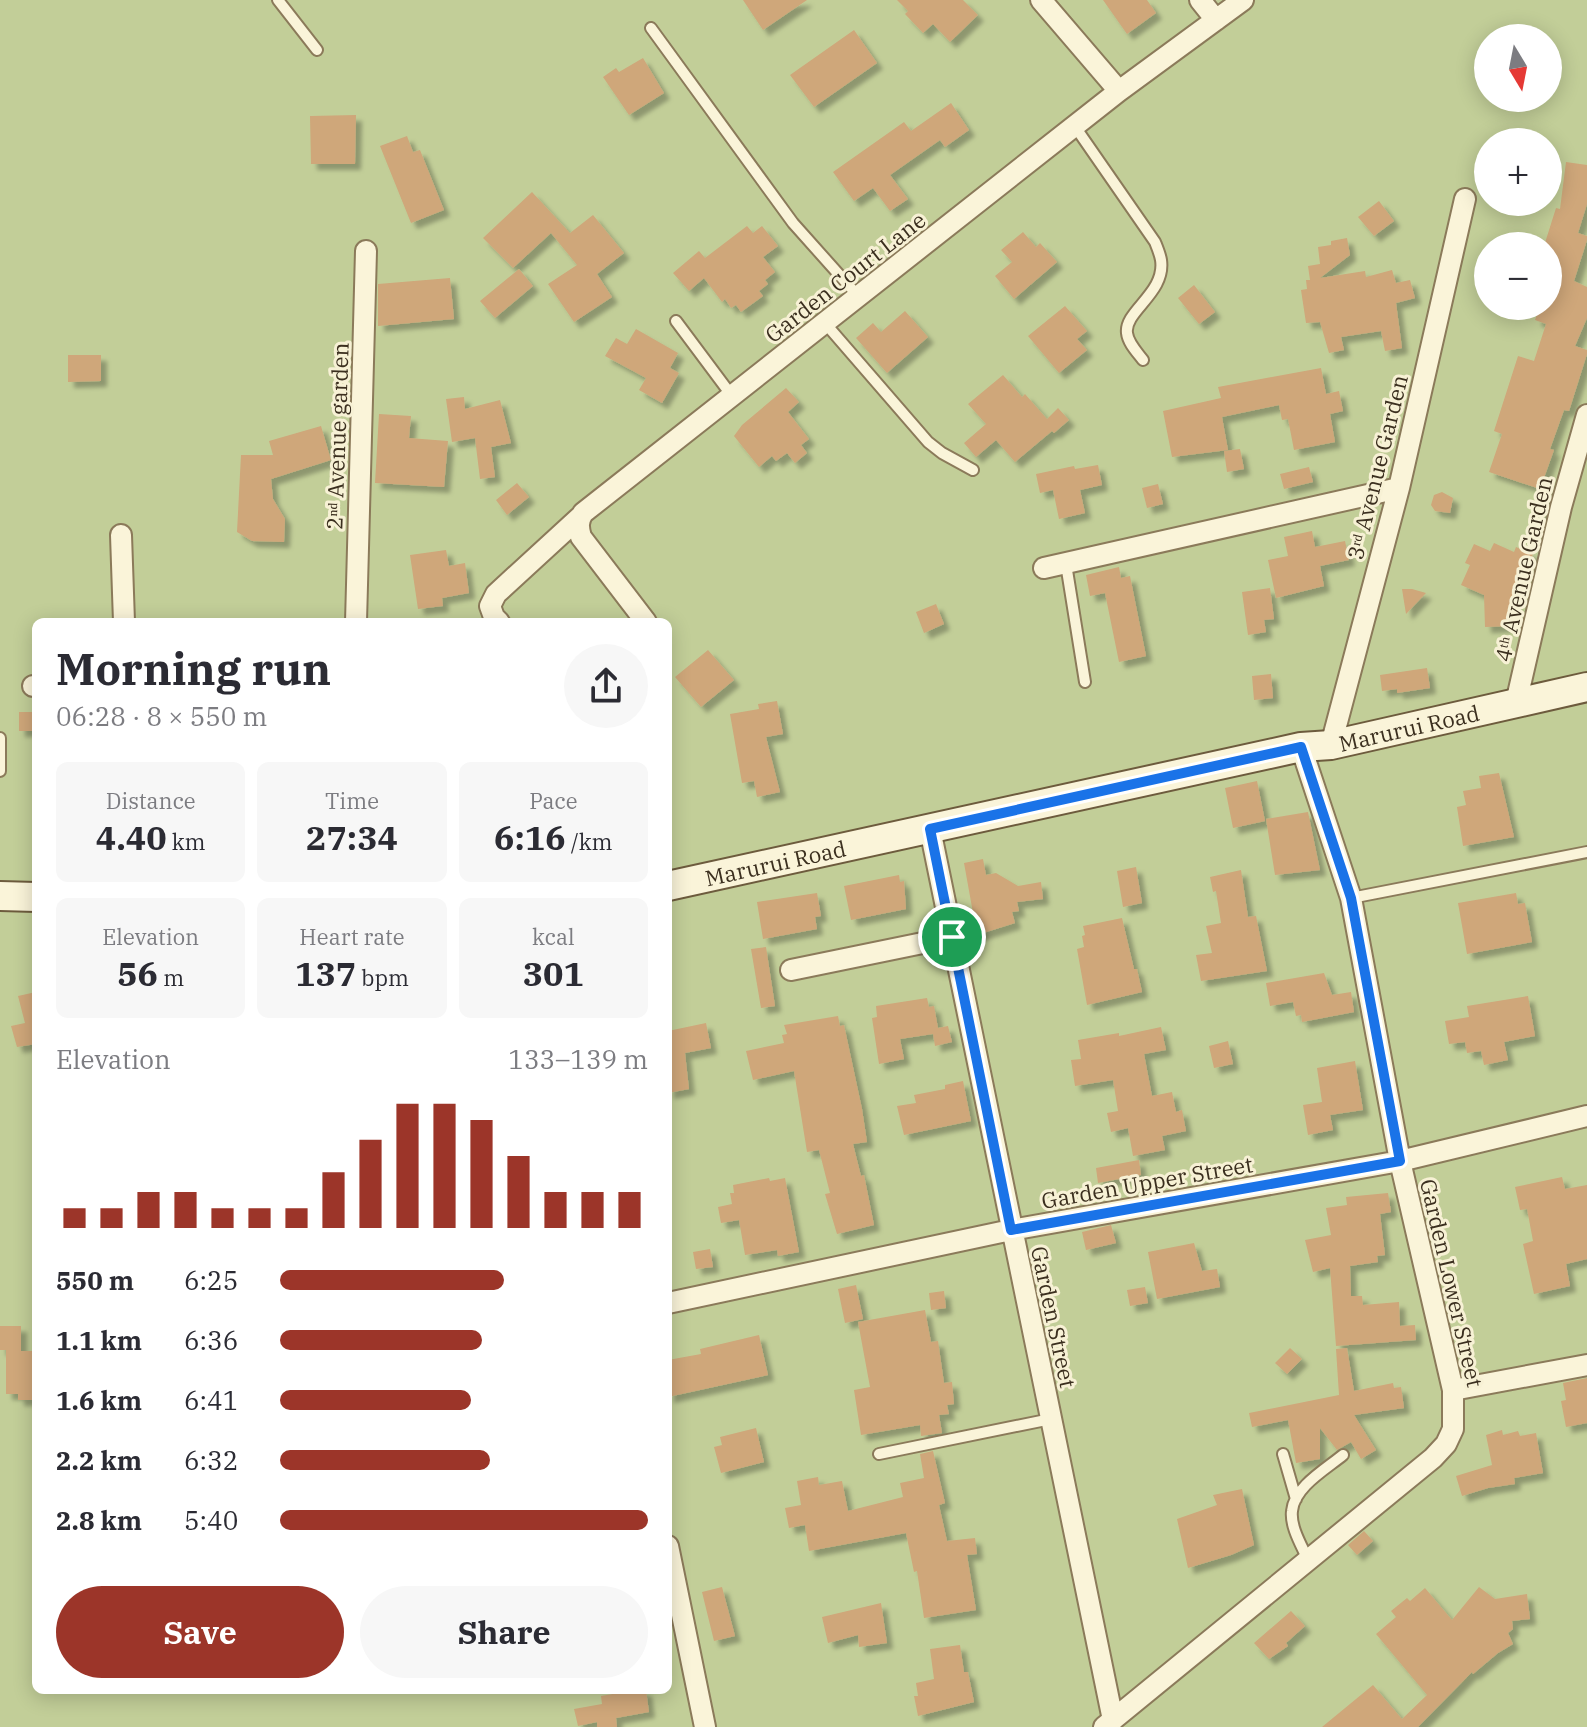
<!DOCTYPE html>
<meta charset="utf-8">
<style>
body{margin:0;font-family:"IBM Plex Serif",serif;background:#f7f7f7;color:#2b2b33;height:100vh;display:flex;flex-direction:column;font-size:30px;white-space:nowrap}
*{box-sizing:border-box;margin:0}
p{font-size:26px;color:#7c7c81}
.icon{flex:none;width:44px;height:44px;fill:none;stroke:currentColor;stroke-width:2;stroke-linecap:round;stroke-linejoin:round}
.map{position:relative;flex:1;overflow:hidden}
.panel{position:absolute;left:32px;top:618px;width:640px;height:1076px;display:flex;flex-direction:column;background:#fff;border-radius:12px;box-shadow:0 4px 20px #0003}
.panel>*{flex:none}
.needle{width:52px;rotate:170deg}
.tools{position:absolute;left:1474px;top:24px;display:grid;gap:16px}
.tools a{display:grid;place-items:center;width:88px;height:88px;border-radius:50%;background:#fff;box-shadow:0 4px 20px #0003;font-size:40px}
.pin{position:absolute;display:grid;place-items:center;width:68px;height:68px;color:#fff;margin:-34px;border:4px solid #fff;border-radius:50%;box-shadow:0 2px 8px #0007}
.round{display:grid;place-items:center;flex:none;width:84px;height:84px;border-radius:42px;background:#f7f7f7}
.headline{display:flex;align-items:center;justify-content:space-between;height:136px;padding:0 24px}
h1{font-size:44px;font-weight:700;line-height:60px}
.metrics{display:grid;grid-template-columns:repeat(3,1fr);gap:12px;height:136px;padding:8px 24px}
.metrics div{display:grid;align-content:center;border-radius:12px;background:#f7f7f7;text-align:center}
.metrics b{font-size:34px;font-weight:700}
.metrics small{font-size:22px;font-weight:400}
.metrics p{font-size:22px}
.chart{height:224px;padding:16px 24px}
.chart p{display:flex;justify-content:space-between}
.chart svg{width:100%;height:144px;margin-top:8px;stroke:#9c3529;stroke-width:6}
.action{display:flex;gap:16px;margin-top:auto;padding:16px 24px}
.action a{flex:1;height:92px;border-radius:48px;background:#9c3529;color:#fff;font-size:32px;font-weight:700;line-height:92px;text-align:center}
.action a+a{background:#f7f7f7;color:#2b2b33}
ul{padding:0 24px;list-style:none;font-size:26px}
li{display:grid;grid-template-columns:128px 96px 1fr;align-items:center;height:60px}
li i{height:20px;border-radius:10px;background:#9c3529}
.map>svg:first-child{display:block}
.green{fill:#c2ce98;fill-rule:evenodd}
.building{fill:#cfa77a;filter:url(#shadow)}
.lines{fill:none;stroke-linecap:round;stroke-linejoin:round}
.lane-casing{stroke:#8b7a5a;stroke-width:14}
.street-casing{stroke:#8b7a5a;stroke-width:24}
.secondary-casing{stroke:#6d5b3d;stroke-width:32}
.lane{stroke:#faf4d9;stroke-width:10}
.street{stroke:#faf4d9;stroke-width:20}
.secondary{stroke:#faf4d9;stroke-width:28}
.route-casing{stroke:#fff;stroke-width:16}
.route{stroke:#1a73e8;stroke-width:10}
.labels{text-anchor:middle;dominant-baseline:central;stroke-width:6;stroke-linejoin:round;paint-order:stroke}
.street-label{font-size:22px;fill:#3b2f1f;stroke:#f7f1d5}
</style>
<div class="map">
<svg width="1587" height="1727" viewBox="0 0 1587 1727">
<defs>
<filter id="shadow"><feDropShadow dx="6" dy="6" stdDeviation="2" flood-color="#0004"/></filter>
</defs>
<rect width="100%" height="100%" fill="#efe8c5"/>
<!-- green -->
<path class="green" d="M 0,0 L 1587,0 L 1587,1727 L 0,1727 ZM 1488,38 L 1548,38 L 1548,98 L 1488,98 ZM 1488,142 L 1548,142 L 1548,202 L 1488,202 ZM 1488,246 L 1548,246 L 1548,306 L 1488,306 ZM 36,622 L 668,622 L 668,1690 L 36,1690 Z"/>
<!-- building -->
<path class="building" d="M 743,0 L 807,0 L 763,30 Z
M 897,0 L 963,0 L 978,15 L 950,42 L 933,24 L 923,33 L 905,14 L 908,11 Z
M 1103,0 L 1147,0 L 1156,13 L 1127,34 Z
M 854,30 L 877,63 L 814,107 L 790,75 Z
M 643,58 L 664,93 L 629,115 L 603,77 L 616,68 L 619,72 Z
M 951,103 L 969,130 L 945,147 L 940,140 L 890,175 L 908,199 L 890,211 L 873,188 L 854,201 L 833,172 L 904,122 L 911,131 Z
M 356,115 L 355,164 L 311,164 L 310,116 Z
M 407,136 L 413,152 L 420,150 L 444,210 L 411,223 L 380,146 Z
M 1566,162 L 1587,165 L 1587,204 L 1578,233 L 1587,236 L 1587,240 L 1574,281 L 1587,287 L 1587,318 L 1575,346 L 1587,350 L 1587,354 L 1569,411 L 1564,410 L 1550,449 L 1554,450 L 1540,489 L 1489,472 L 1502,434 L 1494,431 L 1518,356 L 1534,361 L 1546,324 L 1535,320 L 1540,306 L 1548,306 L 1548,289 L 1557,267 L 1548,264 L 1548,246 L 1544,246 L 1556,208 L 1560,209 Z
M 532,192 L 570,233 L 593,215 L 624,253 L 597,274 L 612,297 L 574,322 L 548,284 L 577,265 L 551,233 L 513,268 L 483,238 Z
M 1379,201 L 1394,221 L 1374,236 L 1358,217 Z
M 747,226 L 753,233 L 762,226 L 778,246 L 763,257 L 775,272 L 765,280 L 768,284 L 759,291 L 763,296 L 741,312 L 736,305 L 731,308 L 725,299 L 722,302 L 704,278 L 689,291 L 673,273 L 699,251 L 705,258 Z
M 1023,232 L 1036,247 L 1040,243 L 1057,262 L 1014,299 L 995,276 L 1012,262 L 1001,250 Z
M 1347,238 L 1350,255 L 1320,278 L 1365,271 L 1366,277 L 1392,270 L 1396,283 L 1410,280 L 1415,298 L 1396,303 L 1402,348 L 1385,351 L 1381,331 L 1341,337 L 1344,350 L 1329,353 L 1320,322 L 1306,323 L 1301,290 L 1307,289 L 1306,280 L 1310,280 L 1308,266 L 1320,264 L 1318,247 L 1331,245 L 1331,241 Z
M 519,269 L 533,286 L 495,318 L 480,301 Z
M 450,278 L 454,319 L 378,326 L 378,284 Z
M 1194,285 L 1215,312 L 1199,324 L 1178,298 Z
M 1065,306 L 1087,331 L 1077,339 L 1087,350 L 1059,373 L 1028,336 Z
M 905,311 L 928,337 L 887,373 L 856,338 L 873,323 L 881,332 Z
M 636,329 L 678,353 L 670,368 L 679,373 L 662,403 L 639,390 L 646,378 L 605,356 L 616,338 L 627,344 Z
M 68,355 L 101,355 L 101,381 L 68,382 Z
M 1321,368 L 1326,394 L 1339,391 L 1343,411 L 1330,414 L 1335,442 L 1294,450 L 1288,419 L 1282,420 L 1279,405 L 1222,417 L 1228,450 L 1172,457 L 1163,411 L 1221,398 L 1218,387 Z
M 1003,375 L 1022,397 L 1025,394 L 1047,419 L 1058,408 L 1069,420 L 1054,433 L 1052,431 L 1015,462 L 996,440 L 976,457 L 964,443 L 986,424 L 968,404 Z
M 786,388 L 799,402 L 788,412 L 809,439 L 801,445 L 807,453 L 795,463 L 787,453 L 776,461 L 772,456 L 759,467 L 734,436 L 742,425 Z
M 464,397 L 465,409 L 500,400 L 511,443 L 491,447 L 495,477 L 480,479 L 475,438 L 452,442 L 446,399 Z
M 379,414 L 411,416 L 409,438 L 448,441 L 444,487 L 375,483 Z
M 321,426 L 331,460 L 271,479 L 273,499 L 285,519 L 284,542 L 252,541 L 237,532 L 241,455 L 273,455 L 269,441 Z
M 1240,449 L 1244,469 L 1227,472 L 1224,451 Z
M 1098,465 L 1102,485 L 1080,490 L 1085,513 L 1059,519 L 1053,490 L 1040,493 L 1036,474 L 1074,466 L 1075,469 Z
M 1309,467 L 1313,482 L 1284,489 L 1280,474 Z
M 517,483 L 529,497 L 507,515 L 496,500 Z
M 1158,484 L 1163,504 L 1147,508 L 1142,488 Z
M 1544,485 L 1553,487 L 1545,517 L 1536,514 Z
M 1442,492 L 1453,498 L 1450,513 L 1435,511 L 1431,505 L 1434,495 Z
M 1312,531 L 1315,547 L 1345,541 L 1349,560 L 1320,566 L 1324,586 L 1276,598 L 1268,560 L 1288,556 L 1284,537 Z
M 1494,543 L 1514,552 L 1516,547 L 1533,554 L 1515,595 L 1516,626 L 1485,627 L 1484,595 L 1461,585 L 1470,565 L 1465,563 L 1474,544 L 1490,551 Z
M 446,550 L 449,566 L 465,563 L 469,593 L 442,598 L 443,606 L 418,609 L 410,555 Z
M 1119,567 L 1121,578 L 1130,576 L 1146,656 L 1119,662 L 1105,593 L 1090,596 L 1086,575 Z
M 1270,588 L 1274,619 L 1264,620 L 1266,632 L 1248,635 L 1242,592 Z
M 1402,589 L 1412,589 L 1426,593 L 1406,614 Z
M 936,604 L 944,624 L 924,633 L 916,612 Z
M 708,650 L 734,680 L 701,707 L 675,677 Z
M 1427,668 L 1430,688 L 1397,693 L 1397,689 L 1382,691 L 1380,675 Z
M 1271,674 L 1273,698 L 1254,700 L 1252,676 Z
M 777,701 L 783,734 L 766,737 L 780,792 L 757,797 L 754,781 L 742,783 L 730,714 L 759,709 L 758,704 Z
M 19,712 L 36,712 L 36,731 L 19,731 Z
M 1499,773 L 1514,837 L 1463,846 L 1457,807 L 1466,805 L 1463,791 L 1481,788 L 1479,776 Z
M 1257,781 L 1265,821 L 1233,828 L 1225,788 Z
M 1308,812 L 1320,870 L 1275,875 L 1266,819 Z
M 983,859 L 986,875 L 996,873 L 1018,886 L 1041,882 L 1043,899 L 1017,902 L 1019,911 L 1012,912 L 1015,923 L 977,935 L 964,863 Z
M 1136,867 L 1142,903 L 1123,907 L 1117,871 Z
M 1241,870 L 1248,917 L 1256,916 L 1267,971 L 1201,981 L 1196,955 L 1212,953 L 1206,926 L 1221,923 L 1216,891 L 1213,892 L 1210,877 Z
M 899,875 L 900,882 L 904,881 L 906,909 L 851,920 L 844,886 Z
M 817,893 L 821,916 L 815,917 L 817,929 L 763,939 L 757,902 Z
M 1516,893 L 1518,904 L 1525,903 L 1532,942 L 1467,954 L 1458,903 Z
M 1122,918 L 1134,969 L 1137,969 L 1142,992 L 1087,1005 L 1077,949 L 1084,947 L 1082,936 L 1085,935 L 1083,926 Z
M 766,947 L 775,1006 L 761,1008 L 751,949 Z
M 1324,973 L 1332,995 L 1351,992 L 1354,1012 L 1302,1022 L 1301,1015 L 1296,1016 L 1293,1002 L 1270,1006 L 1266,983 Z
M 36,992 L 36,1044 L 17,1047 L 11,1026 L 25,1023 L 18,996 Z
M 1528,996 L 1535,1036 L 1504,1042 L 1508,1060 L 1484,1065 L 1481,1051 L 1467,1053 L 1465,1042 L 1449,1044 L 1445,1021 L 1469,1017 L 1467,1006 Z
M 927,998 L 929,1007 L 934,1006 L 938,1028 L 948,1026 L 952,1042 L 935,1046 L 933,1034 L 900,1039 L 904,1059 L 879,1064 L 872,1018 L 877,1017 L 876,1006 Z
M 838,1016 L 840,1026 L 844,1025 L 862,1109 L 867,1142 L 853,1144 L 861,1176 L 864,1175 L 874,1225 L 837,1234 L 825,1194 L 830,1193 L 819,1150 L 807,1152 L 794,1071 L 753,1080 L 746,1051 L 784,1043 L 782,1035 L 787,1034 L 784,1025 Z
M 706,1023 L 711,1048 L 685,1053 L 689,1089 L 668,1093 L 668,1031 Z
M 1161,1027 L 1166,1050 L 1144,1054 L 1152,1096 L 1172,1092 L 1176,1112 L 1182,1110 L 1186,1131 L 1162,1136 L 1165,1150 L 1133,1156 L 1128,1128 L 1111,1132 L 1107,1113 L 1118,1111 L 1113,1080 L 1075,1086 L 1071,1060 L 1081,1059 L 1078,1040 L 1119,1033 L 1119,1036 Z
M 1228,1041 L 1233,1064 L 1214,1068 L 1209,1046 Z
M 1355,1061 L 1363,1110 L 1330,1115 L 1333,1130 L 1308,1135 L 1303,1105 L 1322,1102 L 1317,1068 Z
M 963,1081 L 971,1121 L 904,1135 L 897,1106 L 916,1103 L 914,1095 L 945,1089 L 945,1085 Z
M 1139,1160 L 1141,1175 L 1098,1183 L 1096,1168 Z
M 1562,1177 L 1565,1189 L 1587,1185 L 1587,1259 L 1566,1264 L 1570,1286 L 1534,1294 L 1523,1244 L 1533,1241 L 1527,1209 L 1520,1210 L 1515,1187 Z
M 769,1178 L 770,1181 L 785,1178 L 799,1252 L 778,1256 L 777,1250 L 745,1255 L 739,1220 L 721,1223 L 718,1207 L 732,1204 L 730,1193 L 734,1193 L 733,1185 Z
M 1388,1193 L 1391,1212 L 1380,1214 L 1385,1255 L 1377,1256 L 1378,1262 L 1350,1266 L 1351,1296 L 1362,1296 L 1363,1305 L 1399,1302 L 1400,1326 L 1415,1325 L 1416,1340 L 1336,1346 L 1330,1268 L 1313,1272 L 1305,1240 L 1331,1235 L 1326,1208 L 1347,1205 L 1346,1197 Z
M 1111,1225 L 1116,1243 L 1086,1250 L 1082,1232 Z
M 1194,1243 L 1202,1271 L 1217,1269 L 1220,1287 L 1157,1299 L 1148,1252 Z
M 710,1249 L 713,1267 L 696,1269 L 693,1252 Z
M 856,1285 L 863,1319 L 845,1323 L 838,1289 Z
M 1145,1287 L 1148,1303 L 1130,1306 L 1127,1290 Z
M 944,1291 L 946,1308 L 931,1310 L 929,1293 Z
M 925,1310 L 931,1342 L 938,1341 L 944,1383 L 952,1382 L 954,1404 L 947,1405 L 949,1414 L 939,1415 L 942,1433 L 921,1436 L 920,1425 L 861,1435 L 854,1390 L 870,1387 L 858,1322 Z
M 0,1326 L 21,1326 L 21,1351 L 36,1351 L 36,1400 L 18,1400 L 18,1394 L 6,1394 L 6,1350 L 0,1350 Z
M 759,1335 L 768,1375 L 668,1397 L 668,1360 L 701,1354 L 700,1349 Z
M 1290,1348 L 1302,1359 L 1287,1374 L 1275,1363 Z
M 1347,1348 L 1354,1391 L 1393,1383 L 1394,1388 L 1401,1387 L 1404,1408 L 1354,1415 L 1376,1450 L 1361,1459 L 1351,1442 L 1337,1450 L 1320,1428 L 1320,1459 L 1296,1463 L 1288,1420 L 1252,1427 L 1249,1413 L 1339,1395 L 1336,1349 Z
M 1587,1378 L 1587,1423 L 1566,1427 L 1561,1401 L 1566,1400 L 1563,1383 Z
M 756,1428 L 764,1462 L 721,1473 L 714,1447 L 722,1445 L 720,1437 Z
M 1502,1430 L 1503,1435 L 1518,1431 L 1520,1436 L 1536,1433 L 1543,1473 L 1514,1478 L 1515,1484 L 1488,1488 L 1462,1496 L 1456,1476 L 1492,1465 L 1486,1435 Z
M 933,1451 L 945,1503 L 939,1505 L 947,1541 L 975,1538 L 977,1554 L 967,1555 L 976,1610 L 924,1618 L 917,1571 L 914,1572 L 906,1533 L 809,1551 L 805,1525 L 789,1528 L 785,1508 L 801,1505 L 797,1481 L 818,1477 L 819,1485 L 842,1481 L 848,1511 L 903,1497 L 900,1483 L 924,1478 L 920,1454 Z
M 1242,1489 L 1254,1545 L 1231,1555 L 1188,1568 L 1177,1519 L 1217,1505 L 1213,1495 Z
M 1364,1531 L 1373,1541 L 1357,1555 L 1348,1545 Z
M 722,1587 L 735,1636 L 714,1641 L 702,1592 Z
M 1479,1587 L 1495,1599 L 1527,1594 L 1530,1619 L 1512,1621 L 1513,1629 L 1508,1633 L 1513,1644 L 1498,1653 L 1473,1674 L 1472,1672 L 1418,1727 L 1322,1727 L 1373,1685 L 1402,1719 L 1427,1695 L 1376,1634 L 1396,1617 L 1391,1611 L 1407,1598 L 1410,1601 L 1425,1588 L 1452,1620 Z
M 881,1603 L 887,1643 L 859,1647 L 858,1635 L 828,1643 L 822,1617 Z
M 1291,1611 L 1305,1626 L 1286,1643 L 1288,1646 L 1269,1659 L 1254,1643 Z
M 960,1645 L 964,1672 L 968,1672 L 974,1702 L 918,1716 L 914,1696 L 918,1696 L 916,1683 L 934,1679 L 930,1649 Z
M 636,1690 L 646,1690 L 649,1712 L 616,1718 L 617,1727 L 597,1727 L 597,1722 L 578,1726 L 574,1709 L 602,1704 L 601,1696 Z"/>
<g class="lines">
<defs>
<path id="lane" d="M 278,0 L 317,50
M 651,28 L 793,223 L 859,297
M 1076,128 L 1155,242 C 1157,247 1160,254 1161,260 C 1166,293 1124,311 1127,333 C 1128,343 1137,352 1143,360
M 676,321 L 732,396
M 825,323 L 928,442 L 942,453 L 973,470
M 1066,564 L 1085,682
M 0,738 L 0,771
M 1351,898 L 1587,852
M 879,1454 L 1051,1419
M 1283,1454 L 1296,1499
M 1308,1560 C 1302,1546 1290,1527 1292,1511 C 1294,1487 1326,1469 1343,1455"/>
<path id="street" d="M 1041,0 L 1119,91
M 1200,0 L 1216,20
M 121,535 L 124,622
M 1044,568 L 1399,488
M 356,622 L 366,251
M 499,622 L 494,617 L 490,606 L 496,594 L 581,516
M 646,622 L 581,537 C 578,527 578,521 583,513 L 1119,91 L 1243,0
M 33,686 L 36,686
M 1516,703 L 1561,507 L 1587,415
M 1331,745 L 1399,488 L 1465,199
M 930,829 L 1113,1720
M 791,970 L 952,937
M 668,1303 L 1011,1230 L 1400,1161 L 1587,1116
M 1453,1390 L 1587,1365
M 668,1546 L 705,1727
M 1104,1727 L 1433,1458 L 1446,1444 L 1453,1429 L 1453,1390 L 1400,1161 L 1351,898 L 1301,747"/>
<g id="secondary">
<path id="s1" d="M 668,886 L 1301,747 L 1331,745 L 1587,687"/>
<path d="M 0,896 L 36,897"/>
</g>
</defs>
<!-- lane casing -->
<use href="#lane" class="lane-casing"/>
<!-- street casing -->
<use href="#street" class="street-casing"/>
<!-- secondary casing -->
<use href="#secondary" class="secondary-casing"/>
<!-- lane -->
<use href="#lane" class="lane"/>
<!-- street -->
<use href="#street" class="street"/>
<!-- secondary -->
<use href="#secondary" class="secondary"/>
</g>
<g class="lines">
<defs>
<path id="route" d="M 1301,747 L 1351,898 L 1400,1161 L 1011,1230 L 930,829 Z"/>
</defs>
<!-- route casing -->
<use href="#route" class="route-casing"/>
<!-- route -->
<use href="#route" class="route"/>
</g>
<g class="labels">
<!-- street labels -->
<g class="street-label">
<text transform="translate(845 277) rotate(-38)">Garden Court Lane</text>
<text transform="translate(337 436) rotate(-88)">2ⁿᵈ Avenue garden</text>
<text transform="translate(1377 467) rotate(-76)">3ʳᵈ Avenue Garden</text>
<text transform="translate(1523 569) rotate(-77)">4ᵗʰ Avenue Garden</text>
<text stroke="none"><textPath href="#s1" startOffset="758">Marurui Road</textPath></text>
<text stroke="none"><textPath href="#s1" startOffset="110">Marurui Road</textPath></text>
<text transform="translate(1147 1182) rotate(-10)">Garden Upper Street</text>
<text transform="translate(1452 1283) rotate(77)">Garden Lower Street</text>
<text transform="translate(1054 1317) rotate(78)">Garden Street</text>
</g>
</g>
</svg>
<div class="tools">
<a><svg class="needle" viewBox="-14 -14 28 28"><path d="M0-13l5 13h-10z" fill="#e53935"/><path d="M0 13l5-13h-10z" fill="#7c7c81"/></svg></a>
<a>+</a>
<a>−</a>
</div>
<div class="pin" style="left:952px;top:937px;background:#1e9e55"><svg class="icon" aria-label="arrive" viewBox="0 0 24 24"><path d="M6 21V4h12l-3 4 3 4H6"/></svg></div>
<section class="panel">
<div class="headline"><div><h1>Morning run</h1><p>06:28 · 8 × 550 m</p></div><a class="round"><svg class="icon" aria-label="share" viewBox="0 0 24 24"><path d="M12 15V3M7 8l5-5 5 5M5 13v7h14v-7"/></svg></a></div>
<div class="metrics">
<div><p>Distance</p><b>4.40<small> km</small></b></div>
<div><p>Time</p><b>27:34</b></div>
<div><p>Pace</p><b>6:16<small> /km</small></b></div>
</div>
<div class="metrics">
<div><p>Elevation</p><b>56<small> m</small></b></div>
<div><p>Heart rate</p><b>137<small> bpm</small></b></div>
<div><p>kcal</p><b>301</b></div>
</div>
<div class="chart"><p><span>Elevation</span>133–139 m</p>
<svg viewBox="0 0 160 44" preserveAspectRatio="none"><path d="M5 44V38M15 44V38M25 44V33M35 44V33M45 44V38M55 44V38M65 44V38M75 44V27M85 44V17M95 44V6M105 44V6M115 44V11M125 44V22M135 44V33M145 44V33M155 44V33"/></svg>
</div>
<ul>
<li><b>550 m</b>6:25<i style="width:61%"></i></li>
<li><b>1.1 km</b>6:36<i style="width:55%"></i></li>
<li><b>1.6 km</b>6:41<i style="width:52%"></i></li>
<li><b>2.2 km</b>6:32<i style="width:57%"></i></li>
<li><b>2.8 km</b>5:40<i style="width:100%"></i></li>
</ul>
<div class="action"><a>Save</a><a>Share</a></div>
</section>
</div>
